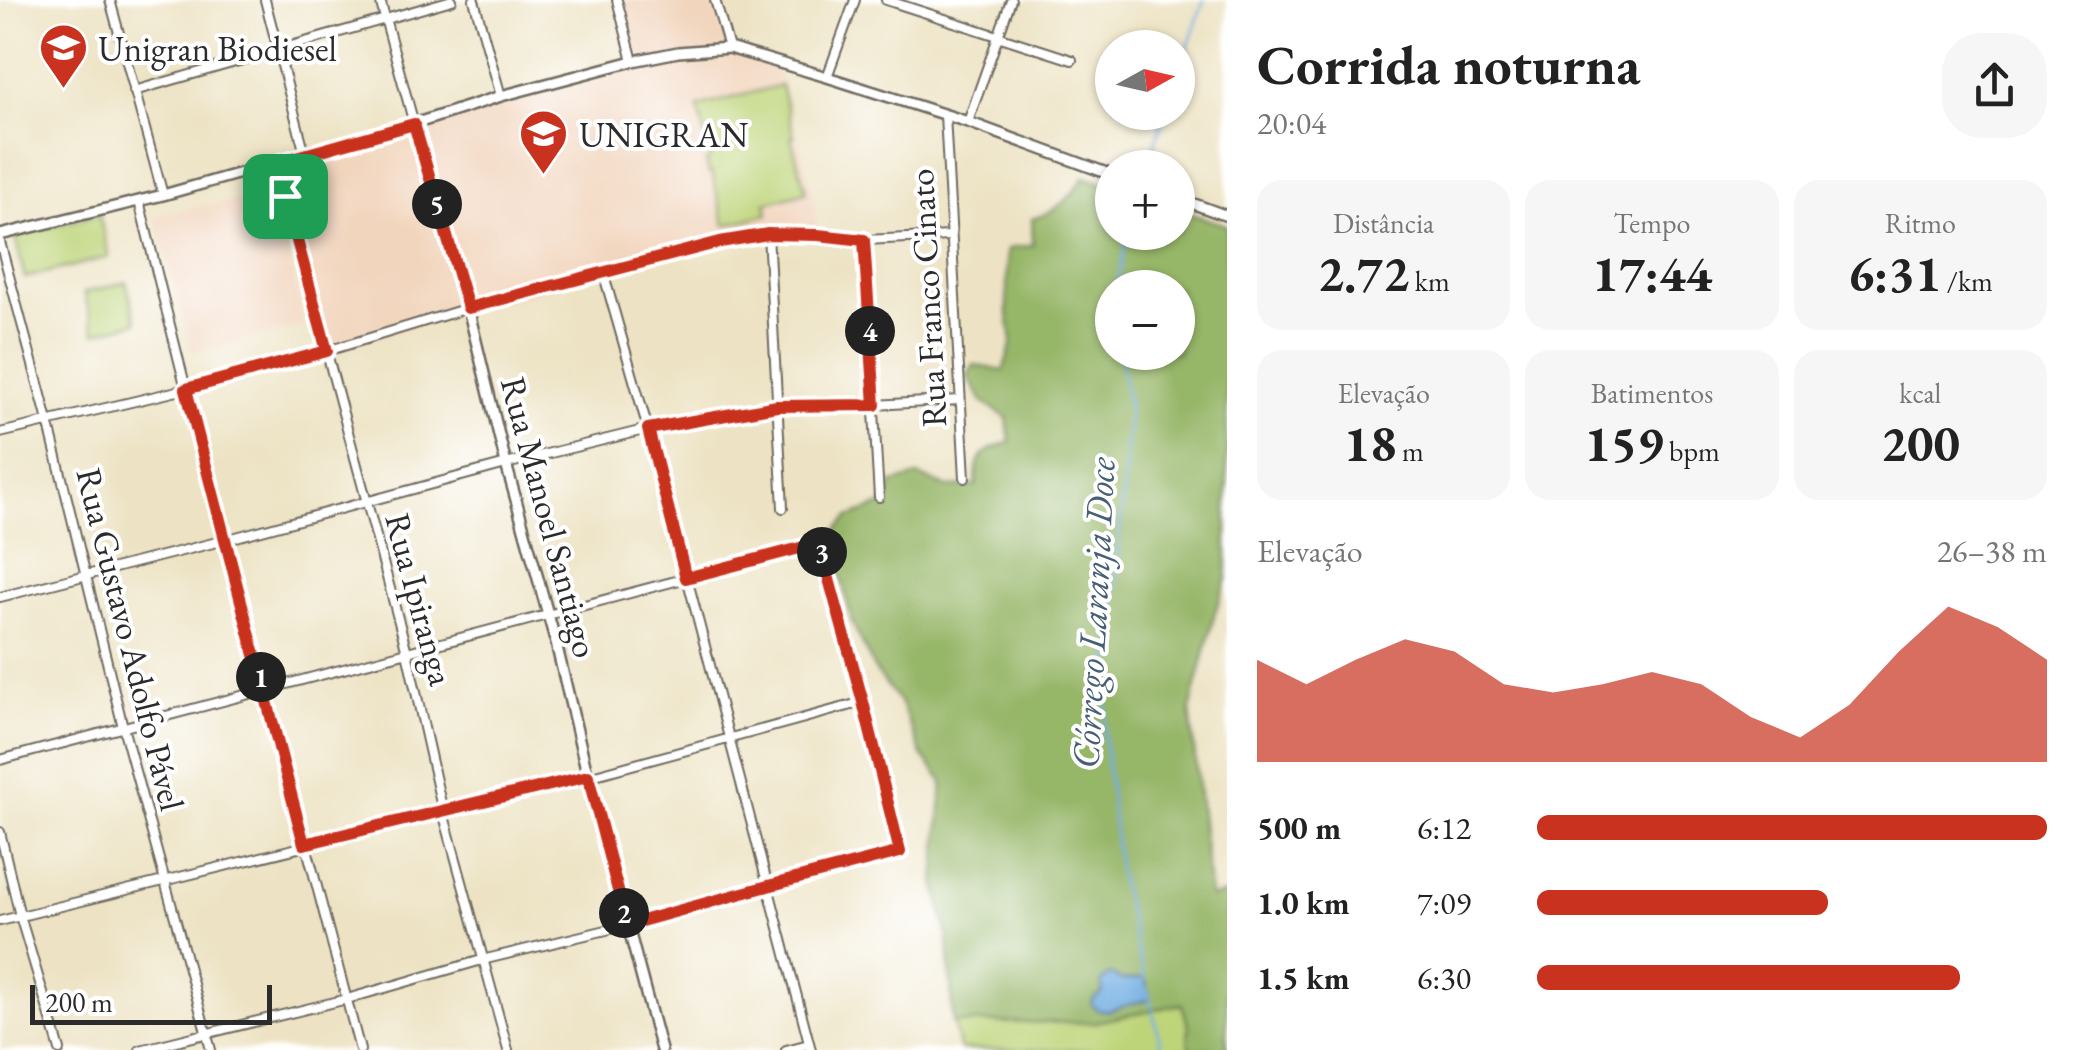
<!DOCTYPE html>
<html lang="pt">
<meta charset="utf-8">
<style>
body{margin:0;font-family:"EB Garamond",serif;background:#f6f6f6;color:#222;height:100vh;display:flex;flex-direction:column;font-size:38px;white-space:nowrap}
*{box-sizing:border-box;margin:0}
p{font-size:32px;color:#767676}
.icon{flex:none;width:55px;height:55px;fill:none;stroke:currentColor;stroke-width:2;stroke-linecap:round;stroke-linejoin:round}
.map{position:relative;flex:1;overflow:hidden}
.side{display:flex;flex-direction:column;background:#fff;width:850px}
.side>*{flex:none}
.needle{width:65px;rotate:82deg}
.fabs{position:absolute;left:1095px;top:30px;display:grid;gap:20px}
.fabs a{display:grid;place-items:center;width:100px;height:100px;border-radius:50%;background:#fff;box-shadow:0 2px 8px #0004;font-size:50px}
.scale{position:absolute;left:30px;bottom:25px;width:242px;box-sizing:border-box;padding-left:10px;border:5px solid #2b2b2b;border-top:0;font-size:28px;line-height:35px;white-space:nowrap;color:#2b2b2b;-webkit-text-stroke:8px #fff;paint-order:stroke}
.pin{position:absolute;display:grid;place-items:center;width:85px;height:85px;color:#fff;margin:-42px;border-radius:20px;box-shadow:0 5px 15px #0006}
.km{position:absolute;width:50px;height:50px;margin:-25px;border-radius:50%;background:#222;color:#fff;font-size:28px;line-height:50px;text-align:center}
.round{display:grid;place-items:center;flex:none;width:105px;height:105px;border-radius:40px;background:#f6f6f6}
.head{display:flex;align-items:center;justify-content:space-between;height:170px;padding:0 30px}
h1{font-size:55px;font-weight:700;line-height:75px}
.figures{display:grid;grid-template-columns:repeat(3,1fr);gap:15px;height:170px;padding:10px 30px}
.figures div{display:grid;align-content:center;border-radius:25px;background:#f6f6f6;text-align:center}
.figures b{font-size:50px;font-weight:700}
.figures small{font-size:28px;font-weight:400}
.figures p{font-size:28px}
.chart{height:280px;padding:20px 30px}
.chart p{display:flex;justify-content:space-between}
.chart svg{width:100%;height:180px;margin-top:10px;fill:#c8321e;opacity:.7}
ul{padding:0 30px;list-style:none;font-size:32px}
li{display:grid;grid-template-columns:160px 120px 1fr;align-items:center;height:75px}
li i{height:25px;border-radius:12px;background:#c8321e}
main{display:flex;flex:1;min-height:0}
.map>svg:first-child{display:block}
.built{fill:#f2d5bd}
.green{fill:#bdd478;stroke:#748052;stroke-width:2.5}
.forest{fill:#96b668;stroke:#60704a;stroke-width:2.5;fill-rule:evenodd}
.water{fill:#71ade2;stroke:#4e6c86;stroke-width:2.5}
.lines{fill:none;stroke-linecap:round;stroke-linejoin:round}
.stream{stroke:#71ade2;stroke-width:2.5}
.minor-casing{stroke:#6f6b61;stroke-width:12}
.tertiary-casing{stroke:#6f6b61;stroke-width:14}
.minor{stroke:#fff;stroke-width:8}
.tertiary{stroke:#fff;stroke-width:9}
.route-casing{stroke:#fff;stroke-width:20}
.route{stroke:#c8321e;stroke-width:12}
.labels{text-anchor:middle;dominant-baseline:central;stroke-width:8;stroke-linejoin:round;paint-order:stroke}
.poi-label{font-size:35px;fill:#2b2b2b;stroke:#fff;text-anchor:start}
.street-label{font-size:35px;fill:#2b2b2b;stroke:#fff}
.water-label{font-size:38px;font-style:italic;fill:#475f74;stroke:#fff}
</style>
<main>
<div class="map">
<svg width="1227" height="1050" viewBox="0 0 1227 1050">
<rect width="100%" height="100%" fill="#fff"/>
<filter id="ink" filterUnits="userSpaceOnUse"><feTurbulence type="fractalNoise" baseFrequency=".01" numOctaves="2"/><feDisplacementMap in="SourceGraphic" scale="20" xChannelSelector="R" yChannelSelector="G"/><feConvolveMatrix kernelMatrix="1 2 1 2 8 2 1 2 1" color-interpolation-filters="sRGB"/></filter>
<filter id="wash" filterUnits="userSpaceOnUse"><feTurbulence type="fractalNoise" baseFrequency=".0048" numOctaves="4" result="noise"/><feDisplacementMap in="SourceGraphic" scale="40" xChannelSelector="R" yChannelSelector="G"/><feGaussianBlur stdDeviation="2.25" result="paint"/><feColorMatrix in="noise" values="0 0 0 0 0 0 0 0 0 0 0 0 0 0 0 0 0 1.4 0 .05"/><feComposite in="paint" operator="in"/></filter>
<g filter="url(#wash)">
<rect width="100%" height="100%" fill="#ede3c4"/>
<!-- built -->
<path class="built" d="M 617,0 L 715,0 L 729,48 L 776,62 L 812,191 L 818,235 L 768,233 L 720,241 L 327,351 L 276,163 L 633,61 Z
M 272,193 L 305,325 L 193,353 L 155,216 Z"/>
<!-- green -->
<path class="green" d="M 781,85 L 794,136 L 791,138 L 806,192 L 766,203 L 768,214 L 725,225 L 712,173 L 709,173 L 706,161 L 711,158 L 698,107 Z
M 99,214 L 109,257 L 25,278 L 15,236 Z
M 126,282 L 137,322 L 95,333 L 84,293 Z
M 1182,1004 L 1189,1028 L 1188,1040 L 1190,1050 L 960,1050 L 953,1023 L 1095,1022 Z"/>
<!-- forest -->
<path class="forest" d="M 1084,177 L 1112,186 L 1112,232 L 1178,232 L 1178,210 L 1227,225 L 1227,579 L 1215,612 L 1190,710 L 1210,897 L 1227,894 L 1227,1050 L 1190,1050 L 1188,1040 L 1189,1028 L 1182,1004 L 1095,1022 L 953,1023 L 948,938 L 935,882 L 943,782 L 922,755 L 901,704 L 875,670 L 852,622 L 839,568 L 835,532 L 849,517 L 882,505 L 893,483 L 918,476 L 948,487 L 976,486 C 975,455 982,452 1010,442 L 1007,418 L 983,402 L 967,376 L 974,365 L 1003,371 L 1012,342 L 1007,307 L 1007,249 L 1033,245 L 1032,219 C 1056,212 1071,198 1084,177 ZM 1112,288 L 1178,288 L 1178,352 L 1112,352 Z"/>
<!-- water -->
<path class="water" d="M 1110,974 L 1123,980 L 1145,978 L 1150,999 L 1108,1011 L 1097,1010 L 1091,1004 C 1093,996 1101,995 1103,992 L 1101,982 Z"/>
<g class="lines">
<!-- stream -->
<path class="stream" d="M 1178,77 L 1204,0
M 1147,168 L 1165,112
M 1116,288 L 1128,232
M 1120,352 L 1129,415 L 1104,735 L 1119,875 L 1145,980
M 1147,988 L 1162,1050"/>
</g>
</g>
<g filter="url(#ink)">
<g class="lines">
<defs>
<path id="minor" d="M 110,0 L 163,195
M 265,0 L 305,154
M 380,0 L 414,124
M 474,0 L 501,96
M 617,0 L 633,61
M 715,0 L 729,48
M 886,0 L 1072,60
M 827,77 L 855,0
M 134,91 L 452,0
M 945,115 L 965,478
M 968,122 L 1011,0
M 276,163 L 407,652 L 443,812 L 508,1050
M 139,201 L 186,389 L 360,1050
M 768,233 L 783,508
M 864,240 L 879,497
M 0,242 L 48,421 L 123,727 L 211,1050
M 603,272 L 648,429 L 811,1050
M 0,433 L 186,389 L 327,351 L 468,308 L 720,241 L 768,233 L 818,235 L 864,240 L 951,236
M 0,597 L 225,540 L 506,464 L 648,429 L 777,406 L 875,405 L 959,400
M 0,760 L 819,543 L 863,702 L 900,852 L 768,885 L 627,925 L 482,960 L 347,999 L 140,1050
M 0,832 L 20,916 L 60,1050
M 0,921 L 588,777 L 863,702
M 786,1050 L 809,1044"/>
<path id="tertiary" d="M 414,124 L 468,308 L 506,464 L 556,643 L 588,777 L 661,1050
M 1178,198 L 1227,216
M 0,235 L 163,195 L 414,124 L 501,96 L 633,61 L 678,52 L 729,48 L 827,77 L 968,122 L 1112,175"/>
</defs>
<!-- minor casing -->
<use href="#minor" class="minor-casing"/>
<!-- tertiary casing -->
<use href="#tertiary" class="tertiary-casing"/>
<!-- minor -->
<use href="#minor" class="minor"/>
<!-- tertiary -->
<use href="#tertiary" class="tertiary"/>
</g>
</g>
<g class="lines" filter="url(#ink)">
<defs>
<path id="route" d="M 414,124 L 468,308 L 720,242 L 768,234 L 818,235 L 864,240 L 875,405 L 777,406 L 648,429 L 686,578 L 819,543 L 863,702 L 900,852 L 768,886 L 627,925 L 588,776 L 304,844 L 186,389 L 327,351 L 276,163 Z"/>
</defs>
<!-- route casing -->
<use href="#route" class="route-casing"/>
<!-- route -->
<use href="#route" class="route"/>
</g>
<!-- icons -->
<defs>
<symbol id="university-pin" viewBox="-11 -11 22 30"><path d="M0 17L-7.5 6A9.5 9.5 0 1 1 7.5 6Z" fill="#c8321e" stroke="#fff"/><path d="M0-5L7-2L0 1L-7-2ZM-4 1L0 2.5L4 1V4Q0 6-4 4Z" fill="#fff"/></symbol>
</defs>
<g fill-rule="evenodd">
<use href="#university-pin" x="36" y="20" width="55" height="75"/>
<use href="#university-pin" x="516" y="106" width="55" height="75"/>
</g>
<g class="labels">
<!-- poi labels -->
<g class="poi-label">
<text x="98" y="48">Unigran Biodiesel</text>
<text x="579" y="134">UNIGRAN</text>
</g>
<!-- street labels -->
<g class="street-label">
<text transform="translate(927 298) rotate(-93)">Rua Franco Cinato</text>
<text transform="translate(550 517) rotate(75)">Rua Manoel Santiago</text>
<text transform="translate(420 599) rotate(75)">Rua Ipiranga</text>
<text transform="translate(131 639) rotate(76)">Rua Gustavo Adolfo Pável</text>
</g>
<!-- water labels -->
<g class="water-label">
<text transform="translate(1093 613) rotate(-87)">Córrego Laranja Doce</text>
</g>
</g>
</svg>
<div class="fabs">
<a><svg class="needle" viewBox="-14 -14 28 28"><path d="M0-13l5 13h-10z" fill="#e53935"/><path d="M0 13l5-13h-10z" fill="#767676"/></svg></a>
<a>+</a>
<a>−</a>
</div>
<div class="scale">200 m</div>
<div class="pin" style="left:285px;top:196px;background:#1e9e55"><svg class="icon" aria-label="arrive" viewBox="0 0 24 24"><path d="M6 21V4h12l-3 4 3 4H6"/></svg></div>
<b class="km" style="left:261px;top:677px">1</b>
<b class="km" style="left:624px;top:913px">2</b>
<b class="km" style="left:822px;top:552px">3</b>
<b class="km" style="left:870px;top:331px">4</b>
<b class="km" style="left:437px;top:204px">5</b>
</div>
<section class="side">
<div class="head"><div><h1>Corrida noturna</h1><p>20:04</p></div><a class="round"><svg class="icon" aria-label="share" viewBox="0 0 24 24"><path d="M12 15V3M7 8l5-5 5 5M5 13v7h14v-7"/></svg></a></div>
<div class="figures">
<div><p>Distância</p><b>2.72<small> km</small></b></div>
<div><p>Tempo</p><b>17:44</b></div>
<div><p>Ritmo</p><b>6:31<small> /km</small></b></div>
</div>
<div class="figures">
<div><p>Elevação</p><b>18<small> m</small></b></div>
<div><p>Batimentos</p><b>159<small> bpm</small></b></div>
<div><p>kcal</p><b>200</b></div>
</div>
<div class="chart"><p><span>Elevação</span>26–38 m</p>
<svg viewBox="0 0 160 44" preserveAspectRatio="none"><path d="M0 44V19L10 25L20 19L30 14L40 17L50 25L60 27L70 25L80 22L90 25L100 33L110 38L120 30L130 17L140 6L150 11L160 19V44z"/></svg>
</div>
<ul>
<li><b>500 m</b>6:12<i style="width:100%"></i></li>
<li><b>1.0 km</b>7:09<i style="width:57%"></i></li>
<li><b>1.5 km</b>6:30<i style="width:83%"></i></li>
</ul>
</section>
</main>
